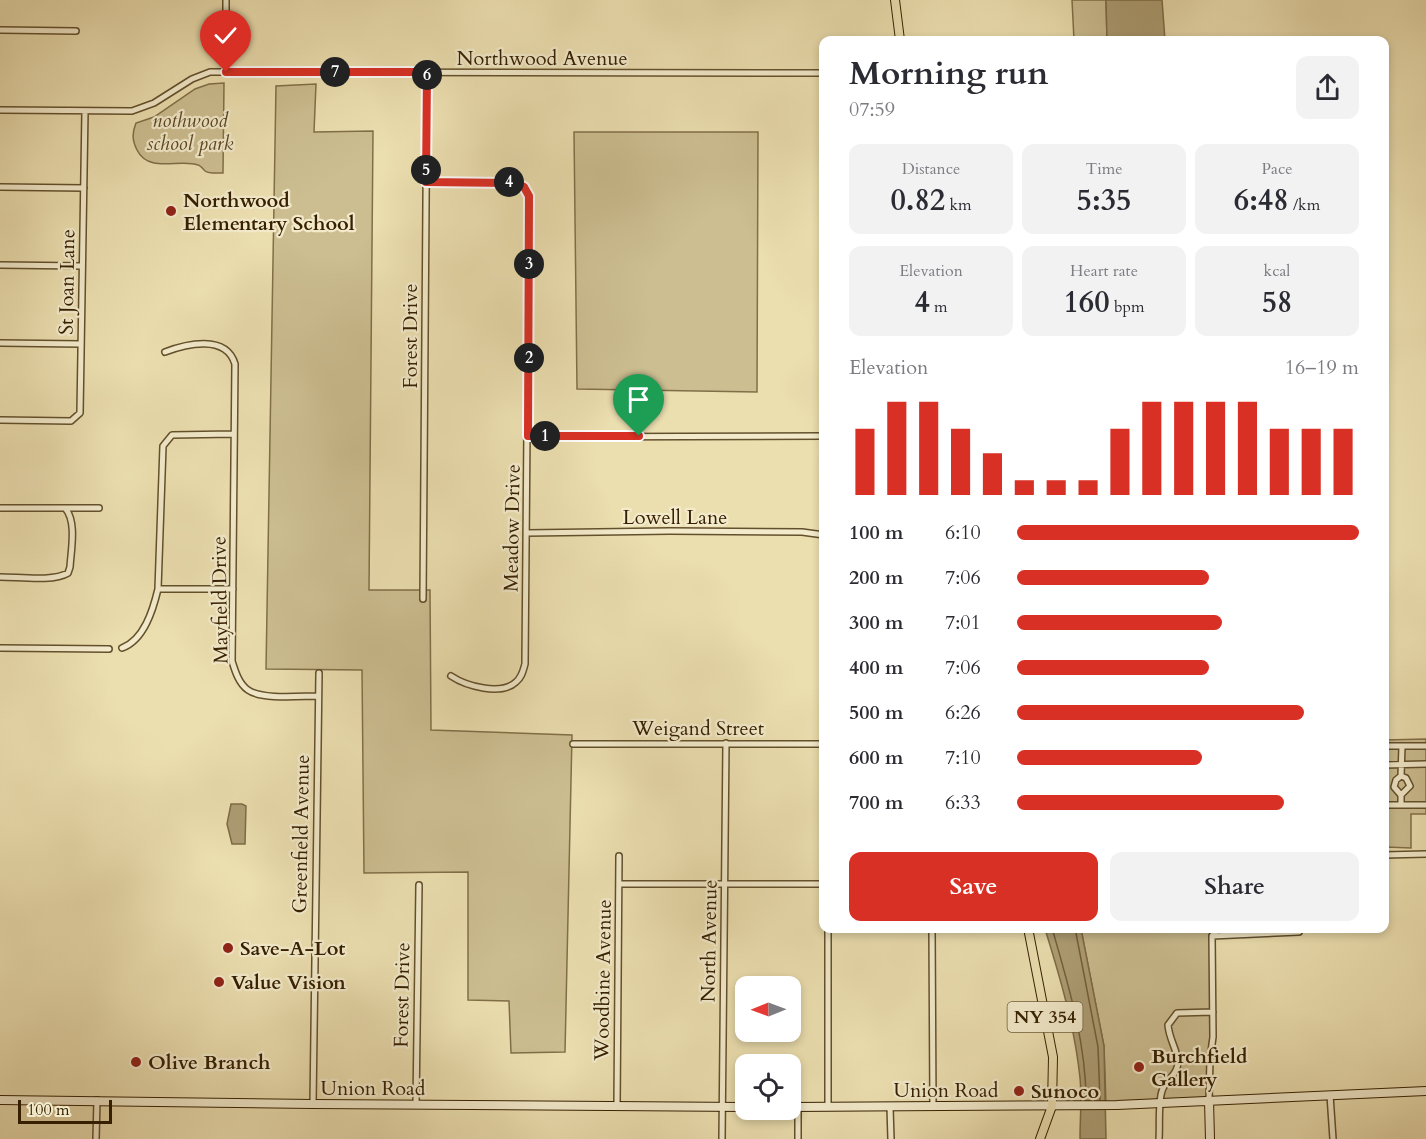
<!DOCTYPE html>
<meta charset="utf-8">
<style>
body{margin:0;font-family:Cardo,serif;background:#f2f2f3;color:#2b2b33;height:100vh;display:flex;flex-direction:column;font-size:22px;white-space:nowrap}
*{box-sizing:border-box;margin:0}
p{font-size:20px;color:#7c7c81}
.icon{flex:none;width:33px;height:33px;fill:none;stroke:currentColor;stroke-width:2;stroke-linecap:round;stroke-linejoin:round}
.map{position:relative;flex:1;overflow:hidden}
.details{position:absolute;left:819px;top:36px;width:570px;height:897px;display:flex;flex-direction:column;background:#fff;border-radius:12px;box-shadow:0 3px 9px #0003}
.details>*{flex:none}
.needle{width:39px;rotate:269deg}
.tools{position:absolute;left:735px;top:976px;display:grid;gap:12px}
.tools a{display:grid;place-items:center;width:66px;height:66px;border-radius:12px;background:#fff;box-shadow:0 3px 9px #0003;font-size:30px}
.scale{position:absolute;left:18px;bottom:15px;width:94px;box-sizing:border-box;padding-left:6px;border:3px solid #362000;border-top:0;font-size:16px;line-height:21px;white-space:nowrap;color:#362000;-webkit-text-stroke:4px #f2eacb;paint-order:stroke}
.pin{position:absolute;display:grid;place-items:center;width:51px;height:51px;color:#fff;margin:-62px -26px;border-radius:50% 50% 50% 0;rotate:-45deg;box-shadow:0 0 6px #0007}
.pin .icon{rotate:45deg}
.km{position:absolute;width:30px;height:30px;margin:-15px;border-radius:50%;background:#222;color:#fff;font-size:16px;line-height:30px;text-align:center}
.round{display:grid;place-items:center;flex:none;width:63px;height:63px;border-radius:12px;background:#f2f2f3}
.headline{display:flex;align-items:center;justify-content:space-between;height:102px;padding:0 30px}
h1{font-size:33px;font-weight:800;line-height:45px}
.stats{display:grid;grid-template-columns:repeat(3,1fr);gap:9px;height:102px;padding:6px 30px}
.stats div{display:grid;align-content:center;border-radius:12px;background:#f2f2f3;text-align:center}
.stats b{font-size:30px;font-weight:800}
.stats small{font-size:16px;font-weight:400}
.stats p{font-size:16px}
.chart{height:168px;padding:12px 30px}
.chart p{display:flex;justify-content:space-between}
.chart svg{width:100%;height:108px;margin-top:6px;stroke:#d93025;stroke-width:6}
.action{display:flex;gap:12px;margin-top:auto;padding:12px 30px}
.action a{flex:1;height:69px;border-radius:12px;background:#d93025;color:#fff;font-size:24px;font-weight:800;line-height:69px;text-align:center}
.action a+a{background:#f2f2f3;color:#2b2b33}
ul{padding:0 30px;list-style:none;font-size:20px}
li{display:grid;grid-template-columns:96px 72px 1fr;align-items:center;height:45px}
li i{height:15px;border-radius:8px;background:#d93025}
.map>svg:first-child{display:block}
.green{fill:#ccbe91;stroke:#816f48;stroke-width:1.5}
.water{fill:#ad9d74;stroke:#7d6b46;stroke-width:1.5}
.lines{fill:none;stroke-linecap:round;stroke-linejoin:round}
.shore{stroke:#725e3a;stroke-width:1.5}
.street-casing{stroke:#63502c;stroke-width:8}
.secondary-casing{stroke:#362000;stroke-width:10}
.primary-casing{stroke:#362000;stroke-width:10}
.street{stroke:#f2eacb;stroke-width:5}
.secondary{stroke:#f2eacb;stroke-width:8}
.primary{stroke:#ebdeaf;stroke-width:8}
.route-casing{stroke:#fff;stroke-width:12}
.route{stroke:#d93025;stroke-width:8}
.poi-dot{fill:#8f2418;stroke:#f2eacb;stroke-width:2}
.labels{text-anchor:middle;dominant-baseline:central;stroke-width:4.5;stroke-linejoin:round;paint-order:stroke}
.shield{fill:#f2eacb;stroke:#6e5d3d;stroke-width:1.5}
.shield-label{font-size:18px;font-weight:bold;fill:#362000}
.street-label{font-size:20px;fill:#362000;stroke:#f2eacb}
.park-label{font-size:20px;font-style:italic;fill:#5c4824;stroke:#f2eacb}
.poi-label{font-size:20px;font-weight:bold;fill:#362000;stroke:#f2eacb;text-anchor:start}
</style>
<div class="map">
<svg width="1426" height="1139" viewBox="0 0 1426 1139">
<rect width="100%" height="100%" fill="#ebdeaf"/>
<filter id="stains"><feTurbulence type="fractalNoise" baseFrequency=".00333" numOctaves="4"/><feColorMatrix values="0 0 0 0 .2 0 0 0 0 .09 0 0 0 0 .02 0 0 0 .5 -.17"/></filter>
<radialGradient id="worn" r=".72"><stop offset=".6" stop-color="#630" stop-opacity="0"/><stop offset="1" stop-color="#630" stop-opacity=".3"/></radialGradient>
<!-- green -->
<path class="green" d="M 1072,0 L 1106,0 L 1107,40 L 1074,40 Z
M 224,83 L 223,173 C 217,173 209,174 205,171 C 203,169 200,165 198,165 C 180,158 149,174 137,150 C 132,140 132,133 136,123 L 154,117 L 195,89 L 209,84 Z
M 316,84 L 314,132 L 373,131 L 369,590 L 430,590 L 431,730 L 572,735 L 565,1052 L 511,1053 L 509,1001 L 468,1000 L 468,872 L 364,873 L 362,670 L 266,669 L 276,86 Z
M 574,132 L 758,132 L 757,392 L 577,389 Z
M 1426,739 L 1426,814 L 1411,814 L 1411,848 L 1385,847 L 1384,740 Z
M 1081,929 L 1218,929 L 1212,936 L 1214,979 L 1209,1100 L 1106,1104 L 1104,1046 Z"/>
<!-- water -->
<path class="water" d="M 1106,0 L 1162,0 L 1165,40 L 1107,40 Z
M 231,804 L 242,804 L 246,806 L 245,844 L 232,844 L 227,824 Z
M 1045,929 L 1081,929 L 1104,1046 L 1106,1139 L 1080,1139 C 1080,1119 1082,1098 1080,1078 C 1075,1028 1060,977 1045,929 Z"/>
<g class="lines">
<!-- shore -->
<path class="shore" d="M 1052,928 C 1068,984 1086,1042 1086,1100
M 1075,928 L 1098,1047 L 1100,1100"/>
<defs>
<path id="street" d="M 0,30 L 76,31
M 226,72 L 226,0
M 0,110 L 132,111 L 154,103 L 192,79 L 210,72 L 824,73
M 426,182 L 515,183 L 524,187 L 529,196 L 525,664 C 523,671 522,677 516,682 C 501,696 466,686 451,676
M 0,187 L 84,188
M 0,265 L 82,266
M 0,343 L 81,344
M 165,352 C 186,344 226,334 235,364 L 232,661 C 235,671 239,684 248,690 C 262,700 301,696 318,696
M 0,420 L 71,421 L 80,413 L 85,111
M 528,437 L 824,436
M 0,508 L 65,508 C 77,521 71,550 70,567 L 68,573 C 53,582 19,577 0,577
M 65,508 L 99,508
M 527,533 L 670,531 L 802,532 L 824,535
M 158,589 L 233,589
M 423,599 L 427,73
M 0,648 L 109,649
M 122,648 C 144,640 153,610 158,589 L 163,446 L 172,435 L 234,434
M 573,744 L 824,744
M 1384,746 L 1426,746
M 1384,765 L 1426,764
M 1401,795 L 1410,786 L 1406,778 L 1401,776
M 1384,805 L 1426,805
M 1401,805 L 1401,795 L 1394,787 L 1396,780 L 1401,776 L 1402,746
M 1384,855 L 1426,854
M 619,884 L 824,884
M 932,928 L 933,1107
M 1212,936 L 1299,932
M 1330,1095 L 1333,1139
M 1209,1100 L 1210,1059 L 1213,1037 L 1212,936 L 1218,928
M 313,1104 L 319,673
M 416,1105 L 419,885
M 617,1105 L 619,856
M 798,1107 L 798,1139
M 828,1107 L 828,928
M 890,1107 L 891,1139
M 96,1139 L 97,1100
M 722,1139 L 726,743
M 1159,1139 C 1160,1126 1158,1103 1162,1091 C 1165,1080 1178,1075 1178,1062 C 1177,1049 1169,1039 1168,1025 L 1177,1013 L 1213,1012"/>
<path id="secondary" d="M 0,1100 L 313,1104 L 746,1107
M 1209,1100 L 1210,1139
M 790,1107 L 1117,1105 L 1426,1091"/>
<path id="primary" d="M 895,0 L 900,40
M 1028,928 L 1053,1057 L 1052,1106 L 1040,1139"/>
</defs>
<!-- street casing -->
<use href="#street" class="street-casing"/>
<!-- secondary casing -->
<use href="#secondary" class="secondary-casing"/>
<!-- primary casing -->
<use href="#primary" class="primary-casing"/>
<!-- street -->
<use href="#street" class="street"/>
<!-- secondary -->
<use href="#secondary" class="secondary"/>
<!-- primary -->
<use href="#primary" class="primary"/>
</g>
<g class="lines">
<defs>
<path id="route" d="M 226,72 L 427,72 L 426,182 L 515,183 L 524,187 L 529,196 L 528,436 L 639,436"/>
</defs>
<!-- route casing -->
<use href="#route" class="route-casing"/>
<!-- route -->
<use href="#route" class="route"/>
</g>
<!-- markers -->
<g class="poi-dot">
<circle cx="171" cy="211" r="6"/>
<circle cx="228" cy="948" r="6"/>
<circle cx="219" cy="982" r="6"/>
<circle cx="136" cy="1062" r="6"/>
<circle cx="1139" cy="1067" r="6"/>
<circle cx="1019" cy="1091" r="6"/>
</g>
<g class="labels">
<!-- shield labels -->
<rect class="shield" x="1007.5" y="1002" width="75" height="30" rx="4.5"/>
<g class="shield-label">
<text x="1045" y="1017">NY 354</text>
</g>
<!-- street labels -->
<g class="street-label">
<text x="542" y="58">Northwood Avenue</text>
<text transform="translate(67 282) rotate(-89)">St Joan Lane</text>
<text transform="translate(410 336) rotate(-90)">Forest Drive</text>
<text x="675" y="517">Lowell Lane</text>
<text transform="translate(512 528) rotate(-89)">Meadow Drive</text>
<text transform="translate(220 600) rotate(-91)">Mayfield Drive</text>
<text x="698" y="728">Weigand Street</text>
<text transform="translate(301 834) rotate(-89)">Greenfield Avenue</text>
<text transform="translate(709 941) rotate(-89)">North Avenue</text>
<text transform="translate(603 980) rotate(-89)">Woodbine Avenue</text>
<text transform="translate(402 995) rotate(-89)">Forest Drive</text>
<text x="373" y="1088">Union Road</text>
<text x="946" y="1090">Union Road</text>
</g>
<!-- park labels -->
<g class="park-label">
<text x="190" y="120">nothwood<tspan x="190" dy="23">school park</tspan></text>
</g>
<!-- poi labels -->
<g class="poi-label">
<text x="183" y="200">Northwood<tspan x="183" dy="23">Elementary School</tspan></text>
<text x="240" y="948">Save-A-Lot</text>
<text x="231" y="982">Value Vision</text>
<text x="1151" y="1056">Burchfield<tspan x="1151" dy="23">Gallery</tspan></text>
<text x="148" y="1062">Olive Branch</text>
<text x="1031" y="1091">Sunoco</text>
</g>
</g>
<rect width="100%" height="100%" filter="url(#stains)"/>
<rect width="100%" height="100%" fill="url(#worn)"/>
</svg>
<div class="tools">
<a><svg class="needle" viewBox="-14 -14 28 28"><path d="M0-13l5 13h-10z" fill="#e53935"/><path d="M0 13l5-13h-10z" fill="#7c7c81"/></svg></a>
<a><svg class="icon" aria-label="locate" viewBox="0 0 24 24"><circle cx="12" cy="12" r="6"/><path d="M12 2v4M12 18v4M2 12h4M18 12h4"/></svg></a>
</div>
<div class="scale">100 m</div>
<div class="pin" style="left:639px;top:436px;background:#1e9e55"><svg class="icon" aria-label="arrive" viewBox="0 0 24 24"><path d="M6 21V4h12l-3 4 3 4H6"/></svg></div>
<div class="pin" style="left:226px;top:72px;background:#d93025"><svg class="icon" aria-label="check" viewBox="0 0 24 24"><path d="M5 12l5 5 9-10"/></svg></div>
<b class="km" style="left:545px;top:436px">1</b>
<b class="km" style="left:529px;top:358px">2</b>
<b class="km" style="left:529px;top:264px">3</b>
<b class="km" style="left:509px;top:182px">4</b>
<b class="km" style="left:426px;top:170px">5</b>
<b class="km" style="left:427px;top:75px">6</b>
<b class="km" style="left:335px;top:72px">7</b>
<section class="details">
<div class="headline"><div><h1>Morning run</h1><p>07:59</p></div><a class="round"><svg class="icon" aria-label="share" viewBox="0 0 24 24"><path d="M12 15V3M7 8l5-5 5 5M5 13v7h14v-7"/></svg></a></div>
<div class="stats">
<div><p>Distance</p><b>0.82<small> km</small></b></div>
<div><p>Time</p><b>5:35</b></div>
<div><p>Pace</p><b>6:48<small> /km</small></b></div>
</div>
<div class="stats">
<div><p>Elevation</p><b>4<small> m</small></b></div>
<div><p>Heart rate</p><b>160<small> bpm</small></b></div>
<div><p>kcal</p><b>58</b></div>
</div>
<div class="chart"><p><span>Elevation</span>16–19 m</p>
<svg viewBox="0 0 160 44" preserveAspectRatio="none"><path d="M5 44V17M15 44V6M25 44V6M35 44V17M45 44V27M55 44V38M65 44V38M75 44V38M85 44V17M95 44V6M105 44V6M115 44V6M125 44V6M135 44V17M145 44V17M155 44V17"/></svg>
</div>
<ul>
<li><b>100 m</b>6:10<i style="width:100%"></i></li>
<li><b>200 m</b>7:06<i style="width:56%"></i></li>
<li><b>300 m</b>7:01<i style="width:60%"></i></li>
<li><b>400 m</b>7:06<i style="width:56%"></i></li>
<li><b>500 m</b>6:26<i style="width:84%"></i></li>
<li><b>600 m</b>7:10<i style="width:54%"></i></li>
<li><b>700 m</b>6:33<i style="width:78%"></i></li>
</ul>
<div class="action"><a>Save</a><a>Share</a></div>
</section>
</div>
